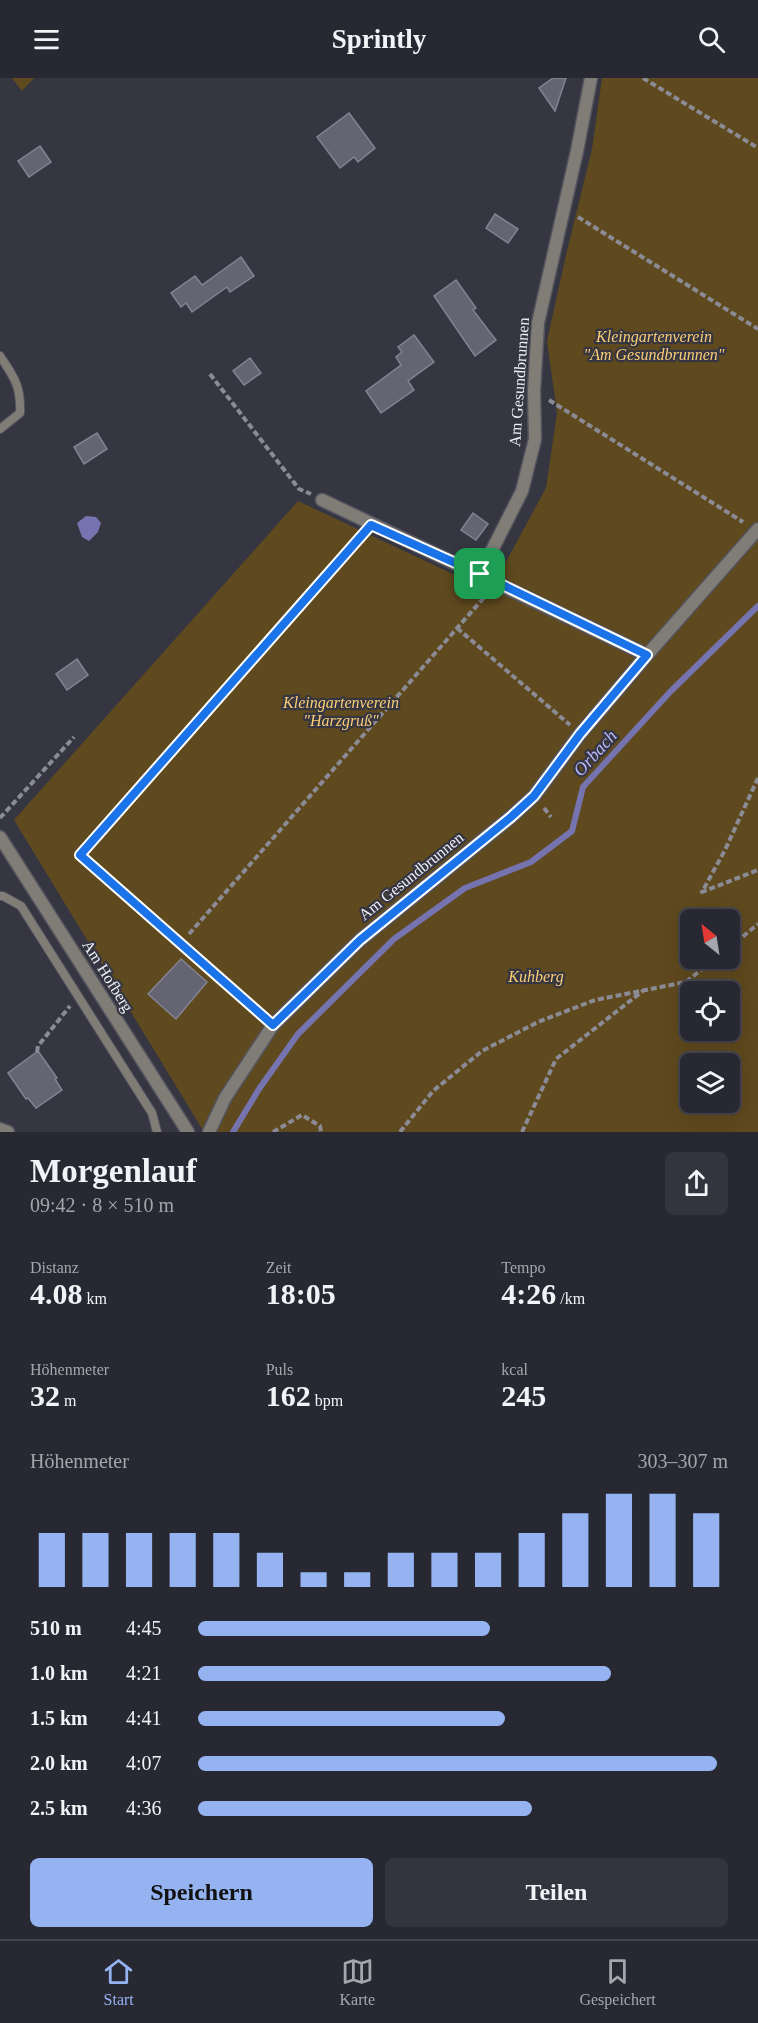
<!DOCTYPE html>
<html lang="de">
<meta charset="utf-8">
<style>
body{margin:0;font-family:"Times New Roman",serif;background:#34343e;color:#f1f3f6;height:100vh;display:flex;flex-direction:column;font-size:22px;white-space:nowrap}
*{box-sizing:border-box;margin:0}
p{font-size:20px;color:#a5a6ac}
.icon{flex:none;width:33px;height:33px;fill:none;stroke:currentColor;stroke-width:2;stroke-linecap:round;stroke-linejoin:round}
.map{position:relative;height:1054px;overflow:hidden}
.side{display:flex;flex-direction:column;background:#282832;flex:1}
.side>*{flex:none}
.needle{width:39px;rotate:330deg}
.fabs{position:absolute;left:680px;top:831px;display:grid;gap:12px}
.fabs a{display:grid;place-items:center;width:60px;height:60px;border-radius:9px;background:#282832;box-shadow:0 6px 24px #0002,0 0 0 2px #44444d;font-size:30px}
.pin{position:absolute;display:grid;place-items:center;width:51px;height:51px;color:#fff;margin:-26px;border-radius:12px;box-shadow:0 3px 9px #0006}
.round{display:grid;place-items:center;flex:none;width:63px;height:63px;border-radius:9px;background:#34343e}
.headline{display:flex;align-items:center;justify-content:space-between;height:102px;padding:0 30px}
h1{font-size:33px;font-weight:700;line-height:45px}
.figures{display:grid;grid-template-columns:repeat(3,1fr);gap:9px;height:102px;padding:6px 30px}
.figures div{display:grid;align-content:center}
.figures b{font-size:30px;font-weight:700}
.figures small{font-size:16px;font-weight:400}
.figures p{font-size:16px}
.chart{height:168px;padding:12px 30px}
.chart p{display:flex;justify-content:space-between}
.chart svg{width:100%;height:108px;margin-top:6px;stroke:#95b2f1;stroke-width:6}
.primary-button{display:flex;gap:12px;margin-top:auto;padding:12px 30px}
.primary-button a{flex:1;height:69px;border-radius:9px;background:#95b2f1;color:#111;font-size:24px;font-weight:700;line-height:69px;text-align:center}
.primary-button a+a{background:#34343e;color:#f1f3f6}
ul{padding:0 30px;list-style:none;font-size:20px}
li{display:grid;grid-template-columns:96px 72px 1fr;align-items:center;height:45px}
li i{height:15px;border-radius:8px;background:#95b2f1}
header{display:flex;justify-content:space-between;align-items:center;height:78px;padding:0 30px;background:#282832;font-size:27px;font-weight:700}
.dock{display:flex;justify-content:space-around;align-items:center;height:84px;border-top:2px solid #44444d;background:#282832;font-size:16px;color:#a5a6ac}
.dock a{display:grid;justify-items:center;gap:3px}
.dock .active{color:#95b2f1}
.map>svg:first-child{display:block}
.green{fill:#5f491e;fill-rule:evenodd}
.water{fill:#7674b0}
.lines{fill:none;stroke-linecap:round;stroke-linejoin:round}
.stream{stroke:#7674b0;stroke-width:6}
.building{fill:#646472;stroke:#838392;stroke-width:1.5}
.service-casing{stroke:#54545f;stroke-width:10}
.minor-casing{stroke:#54545f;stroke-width:15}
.path{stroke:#8b8b96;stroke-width:4;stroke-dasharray:6 3;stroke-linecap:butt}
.service{stroke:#807c76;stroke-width:8}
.minor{stroke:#807c76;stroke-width:12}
.route-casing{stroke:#fff;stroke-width:12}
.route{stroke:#1a73e8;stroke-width:8}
.labels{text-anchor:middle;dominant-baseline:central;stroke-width:4.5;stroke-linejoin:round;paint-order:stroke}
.park-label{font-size:16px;font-style:italic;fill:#fbcd74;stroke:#363642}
.street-label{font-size:16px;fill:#f0f0f9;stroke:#363642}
.water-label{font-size:18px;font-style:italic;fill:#b9b8fd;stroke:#363642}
</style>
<header><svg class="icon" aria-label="menu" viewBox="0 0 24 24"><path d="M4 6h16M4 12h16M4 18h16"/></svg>Sprintly<svg class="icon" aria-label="search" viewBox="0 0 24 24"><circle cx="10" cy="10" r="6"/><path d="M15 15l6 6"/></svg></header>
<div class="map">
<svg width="758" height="1054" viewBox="0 0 758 1054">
<rect width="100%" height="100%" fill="#363642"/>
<!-- green -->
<path class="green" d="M 12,0 L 34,0 L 22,13 Z
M 602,0 L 758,0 L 758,1054 L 204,1054 L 14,742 L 298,423 L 487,512 L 502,491 L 546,410 L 557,335 L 547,263 L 566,177 L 592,71 ZM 690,842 L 729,842 L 729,880 L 690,880 ZM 690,914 L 729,914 L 729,952 L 690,952 ZM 690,986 L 729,986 L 729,1024 L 690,1024 Z"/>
<!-- water -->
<path class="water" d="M 86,438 L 96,439 L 101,445 L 98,454 L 89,463 L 82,459 L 77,445 Z"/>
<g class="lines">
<!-- stream -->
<path class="stream" d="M 233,1054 L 259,1011 L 298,956 L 394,861 L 465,810 L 531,784 L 572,753 L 583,709 L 670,614 L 758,528"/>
</g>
<!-- building -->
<path class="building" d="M 553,0 L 566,0 L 555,33 L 539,10 Z
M 349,35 L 375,70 L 358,84 L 354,79 L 340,90 L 317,59 Z
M 40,68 L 51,84 L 29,99 L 18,83 Z
M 495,136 L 518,151 L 508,165 L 486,150 Z
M 241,179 L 254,198 L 230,214 L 227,209 L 192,234 L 186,225 L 181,229 L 171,215 L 195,198 L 202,207 Z
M 456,202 L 476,230 L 473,232 L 496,262 L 475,278 L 434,218 Z
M 414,257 L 434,284 L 408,303 L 414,312 L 381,335 L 366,313 L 401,287 L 396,279 L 402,274 L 398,269 Z
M 250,280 L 261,295 L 244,307 L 233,293 Z
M 97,355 L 107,371 L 84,386 L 74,369 Z
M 473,435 L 488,446 L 476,462 L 461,452 Z
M 77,581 L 88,597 L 67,612 L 56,596 Z
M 181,881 L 207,904 L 176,941 L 148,916 Z
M 38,973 L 57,1000 L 55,1001 L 62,1012 L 36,1030 L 28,1020 L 26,1021 L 8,995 Z"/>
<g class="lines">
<defs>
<path id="service" d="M 0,278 C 15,300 21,309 20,335 L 0,351
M 0,818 L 3,818 L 21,828 L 152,1035 L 157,1054
M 181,865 L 273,947"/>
<path id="minor" d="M 322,422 L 647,577
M 480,496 L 522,413 L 535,361 L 534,313 L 538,245 L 577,73 L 591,0
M 0,759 L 188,1054
M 0,1051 L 8,1054
M 209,1054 L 225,1020 L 273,947 L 360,862 L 511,739 L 534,718 L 580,656 L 647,577 L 758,451"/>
</defs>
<!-- service casing -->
<use href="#service" class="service-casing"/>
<!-- minor casing -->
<use href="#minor" class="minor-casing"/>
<!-- path -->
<path class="path" d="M 643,0 L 758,70
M 578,139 L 758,251
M 210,296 L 299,411 L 311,416
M 549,322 L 743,444
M 457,550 L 570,647
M 758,700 L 725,772 L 702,814 L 758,792
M 544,730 L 551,739
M 0,740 L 74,659
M 189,856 L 487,516
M 173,858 L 80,777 L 363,457
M 729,870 L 758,846
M 37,974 L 38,968 L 70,928
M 273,1054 L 302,1037 L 320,1048 L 321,1054
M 400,1054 L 433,1013 L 482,973 L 538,944 L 595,922 L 686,904 L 716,880
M 522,1054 L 556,981 L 644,912"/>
<!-- service -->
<use href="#service" class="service"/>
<!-- minor -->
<use href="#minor" class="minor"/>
</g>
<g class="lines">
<defs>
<path id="route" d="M 371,447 L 480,496 L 647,577 L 580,656 L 534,718 L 511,739 L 360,862 L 273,947 L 80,777 Z"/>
</defs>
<!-- route casing -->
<use href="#route" class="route-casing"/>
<!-- route -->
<use href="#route" class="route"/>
</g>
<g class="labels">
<!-- park labels -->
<g class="park-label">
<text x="654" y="258">Kleingartenverein<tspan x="654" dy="18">"Am Gesundbrunnen"</tspan></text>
<text x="341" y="624">Kleingartenverein<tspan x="341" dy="18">"Harzgruß"</tspan></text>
<text x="536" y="898">Kuhberg</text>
</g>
<!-- street labels -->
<g class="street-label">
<text transform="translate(519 304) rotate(-86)">Am Gesundbrunnen</text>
<text transform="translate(411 798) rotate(-39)">Am Gesundbrunnen</text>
<text transform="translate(108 898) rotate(58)">Am Hofberg</text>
</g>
<!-- water labels -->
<g class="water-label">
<text transform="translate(595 675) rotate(-48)">Orbach</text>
</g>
</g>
</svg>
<div class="fabs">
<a><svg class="needle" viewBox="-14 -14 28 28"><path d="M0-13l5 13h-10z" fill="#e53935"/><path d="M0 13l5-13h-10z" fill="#a5a6ac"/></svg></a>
<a><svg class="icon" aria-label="locate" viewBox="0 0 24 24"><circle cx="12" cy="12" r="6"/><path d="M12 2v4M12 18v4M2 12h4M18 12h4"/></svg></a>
<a><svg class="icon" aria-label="layers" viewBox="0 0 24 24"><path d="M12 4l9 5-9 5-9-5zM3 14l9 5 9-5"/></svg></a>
</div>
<div class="pin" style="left:480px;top:496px;background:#1e9e55"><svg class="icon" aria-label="arrive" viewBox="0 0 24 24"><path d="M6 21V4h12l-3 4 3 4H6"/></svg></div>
</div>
<section class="side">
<div class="headline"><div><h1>Morgenlauf</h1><p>09:42 · 8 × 510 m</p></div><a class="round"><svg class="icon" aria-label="share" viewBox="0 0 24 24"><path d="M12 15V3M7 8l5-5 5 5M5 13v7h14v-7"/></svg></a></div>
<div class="figures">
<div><p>Distanz</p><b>4.08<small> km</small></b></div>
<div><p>Zeit</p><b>18:05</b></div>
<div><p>Tempo</p><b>4:26<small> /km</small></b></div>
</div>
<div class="figures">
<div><p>Höhenmeter</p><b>32<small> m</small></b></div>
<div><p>Puls</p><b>162<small> bpm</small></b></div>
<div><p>kcal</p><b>245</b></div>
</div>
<div class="chart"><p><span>Höhenmeter</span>303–307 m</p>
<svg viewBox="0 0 160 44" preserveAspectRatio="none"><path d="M5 44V22M15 44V22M25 44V22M35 44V22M45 44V22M55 44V30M65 44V38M75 44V38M85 44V30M95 44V30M105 44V30M115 44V22M125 44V14M135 44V6M145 44V6M155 44V14"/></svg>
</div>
<ul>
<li><b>510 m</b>4:45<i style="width:55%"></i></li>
<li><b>1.0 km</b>4:21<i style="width:78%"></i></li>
<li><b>1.5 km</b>4:41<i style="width:58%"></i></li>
<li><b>2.0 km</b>4:07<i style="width:98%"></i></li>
<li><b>2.5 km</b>4:36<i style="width:63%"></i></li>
</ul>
<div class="primary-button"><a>Speichern</a><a>Teilen</a></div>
</section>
<nav class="dock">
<a class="active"><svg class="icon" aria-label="home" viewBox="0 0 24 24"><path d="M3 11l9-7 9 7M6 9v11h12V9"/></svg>Start</a>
<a><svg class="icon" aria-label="map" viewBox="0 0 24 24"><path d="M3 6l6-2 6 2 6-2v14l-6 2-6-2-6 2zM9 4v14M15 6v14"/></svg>Karte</a>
<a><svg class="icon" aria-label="saved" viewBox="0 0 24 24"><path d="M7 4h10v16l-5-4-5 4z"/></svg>Gespeichert</a>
</nav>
